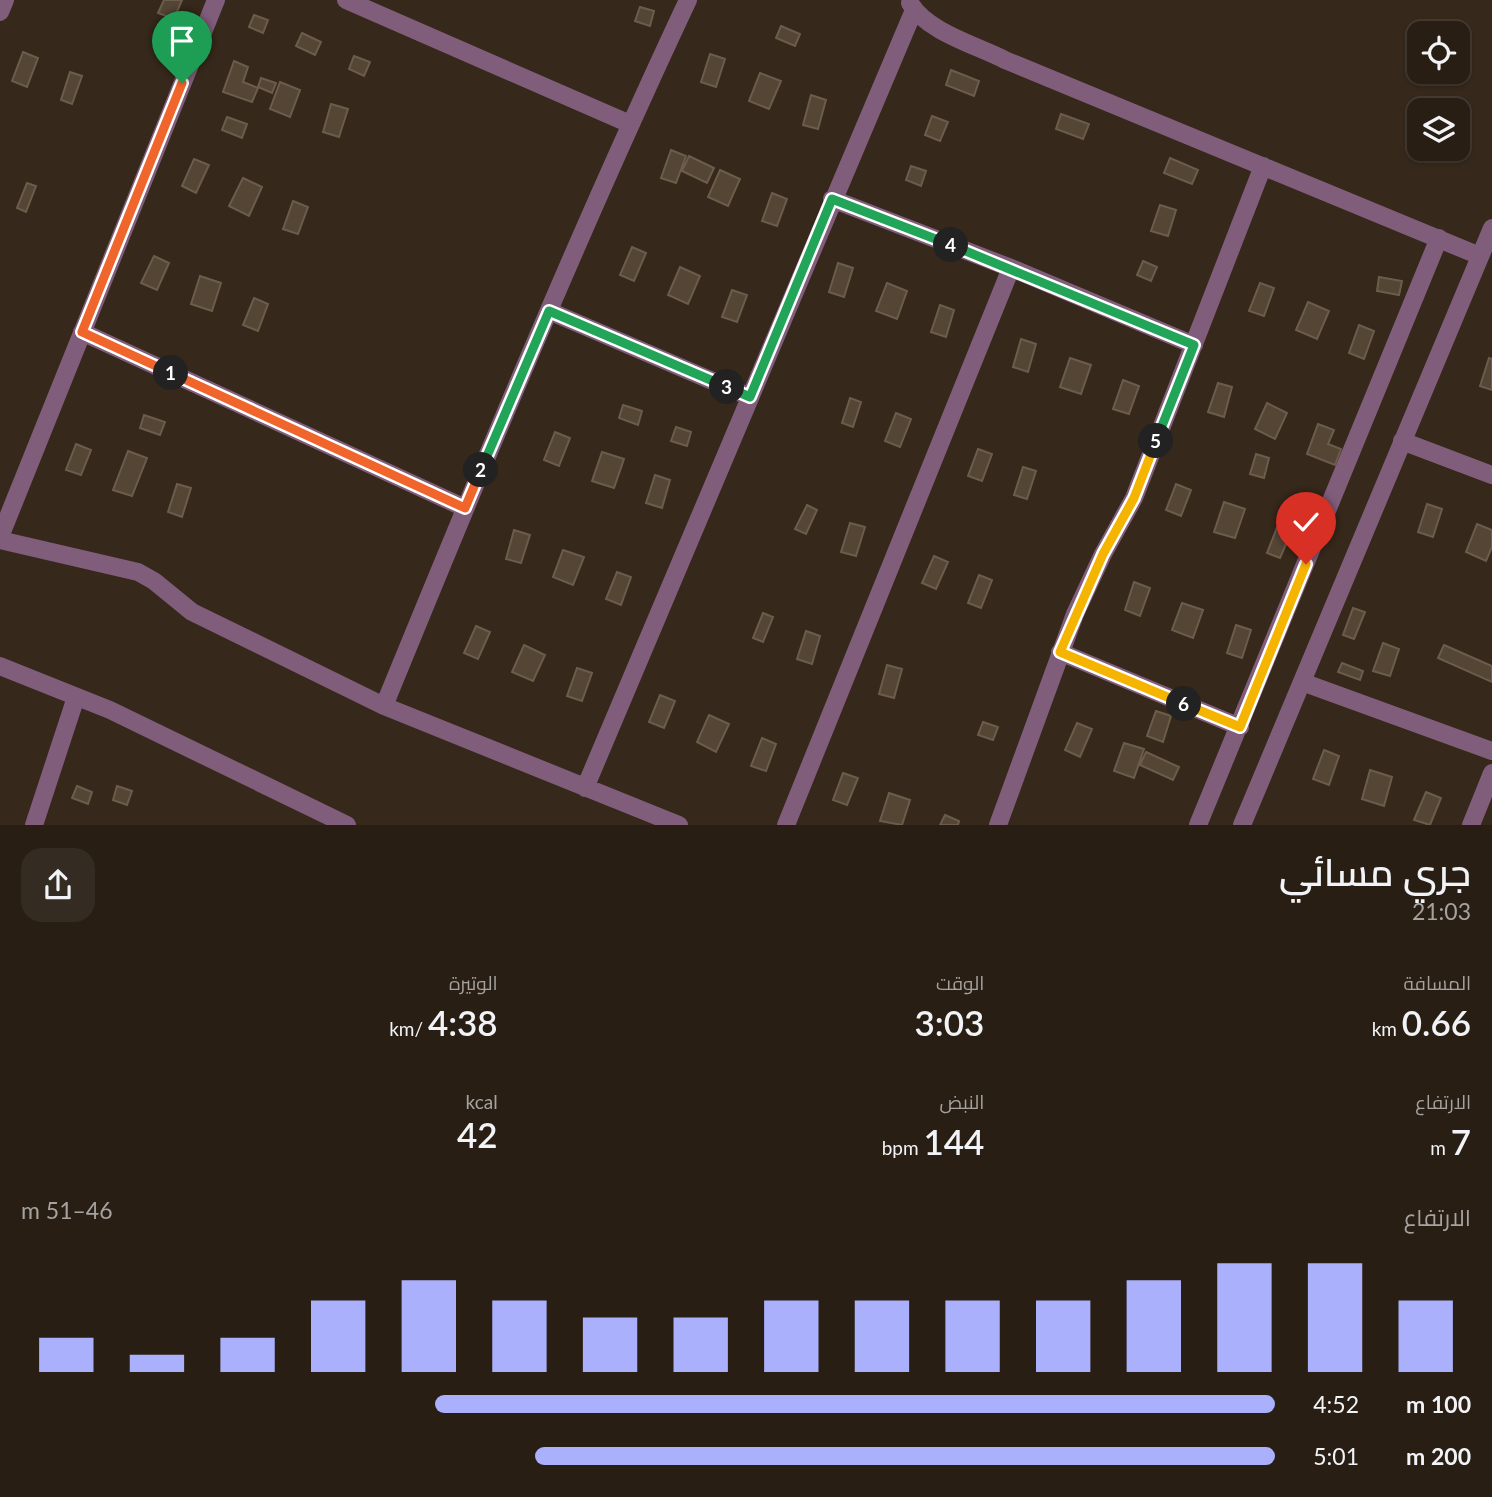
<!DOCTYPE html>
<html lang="ar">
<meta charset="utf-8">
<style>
body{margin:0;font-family:Lato,Cairo,sans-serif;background:#342b22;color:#f1f3f6;direction:rtl;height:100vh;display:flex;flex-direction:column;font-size:26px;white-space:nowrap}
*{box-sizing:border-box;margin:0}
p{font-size:23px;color:#a5a2a0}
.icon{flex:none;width:38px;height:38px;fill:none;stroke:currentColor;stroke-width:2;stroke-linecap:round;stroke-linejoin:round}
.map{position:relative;height:825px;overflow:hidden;direction:ltr}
.sheet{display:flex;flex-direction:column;background:#281e14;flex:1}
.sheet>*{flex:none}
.controls{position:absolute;left:1407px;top:21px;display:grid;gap:14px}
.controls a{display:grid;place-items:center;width:63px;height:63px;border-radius:14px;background:#281e14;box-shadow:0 2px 5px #0004,0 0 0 2px #443c34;font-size:35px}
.pin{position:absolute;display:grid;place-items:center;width:60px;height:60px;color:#fff;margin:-72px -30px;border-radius:50% 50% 50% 0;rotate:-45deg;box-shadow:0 0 7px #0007}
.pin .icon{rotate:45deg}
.km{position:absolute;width:35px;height:35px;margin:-18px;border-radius:50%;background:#222;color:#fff;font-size:19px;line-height:35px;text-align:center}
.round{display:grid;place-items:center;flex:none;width:74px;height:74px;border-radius:21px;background:#342b22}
.summary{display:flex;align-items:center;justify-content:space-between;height:119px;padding:0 21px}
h1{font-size:38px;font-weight:600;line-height:52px}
.metrics{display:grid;grid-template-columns:repeat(3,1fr);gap:10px;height:119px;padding:7px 21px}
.metrics div{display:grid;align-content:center}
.metrics b{font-size:35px;font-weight:600}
.metrics small{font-size:19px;font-weight:400}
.metrics p{font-size:19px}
.chart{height:196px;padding:14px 21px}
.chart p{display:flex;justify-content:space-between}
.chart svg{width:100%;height:126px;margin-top:7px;stroke:#aab0fb;stroke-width:6}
ul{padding:0 21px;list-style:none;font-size:23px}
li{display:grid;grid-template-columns:112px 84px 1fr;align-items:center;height:52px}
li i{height:18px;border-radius:9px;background:#aab0fb}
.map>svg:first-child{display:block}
.building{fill:#544535;stroke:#6c5c4c;stroke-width:2}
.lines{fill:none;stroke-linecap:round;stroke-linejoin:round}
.street{stroke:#805d7b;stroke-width:18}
.split-1-casing{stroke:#fff;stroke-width:14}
.split-2-casing{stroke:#fff;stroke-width:14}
.split-3-casing{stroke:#fff;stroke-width:14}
.split-4-casing{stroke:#fff;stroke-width:14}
.split-5-casing{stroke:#fff;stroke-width:14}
.split-6-casing{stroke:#fff;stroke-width:14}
.split-7-casing{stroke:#fff;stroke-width:14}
.split-1{stroke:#f0652b;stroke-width:9}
.split-2{stroke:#f0652b;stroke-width:9}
.split-3{stroke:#22a559;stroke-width:9}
.split-4{stroke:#22a559;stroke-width:9}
.split-5{stroke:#22a559;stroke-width:9}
.split-6{stroke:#f5b400;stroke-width:9}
.split-7{stroke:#f5b400;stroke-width:9}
</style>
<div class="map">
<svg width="1492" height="825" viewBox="0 0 1492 825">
<rect width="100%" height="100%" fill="#36281a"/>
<!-- building -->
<path class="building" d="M 164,0 L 182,0 L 174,19 L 158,13 Z
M 640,7 L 654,11 L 650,26 L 635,21 Z
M 254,15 L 268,20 L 263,33 L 249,27 Z
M 781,26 L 800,34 L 795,46 L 776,38 Z
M 302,33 L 321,42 L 315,55 L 296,46 Z
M 23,52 L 38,58 L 27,87 L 12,81 Z
M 710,54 L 725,59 L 716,87 L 701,82 Z
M 354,56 L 370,62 L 364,76 L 349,69 Z
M 234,61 L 248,67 L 243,82 L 258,88 L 252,102 L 223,92 Z
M 951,70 L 979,81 L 974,96 L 946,85 Z
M 70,72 L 82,76 L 72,104 L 61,100 Z
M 760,73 L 781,81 L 769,109 L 749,101 Z
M 261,78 L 276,83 L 272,93 L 258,87 Z
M 280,82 L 300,90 L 290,117 L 270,109 Z
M 811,95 L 826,100 L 818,129 L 803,125 Z
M 331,104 L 348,109 L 339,137 L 323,132 Z
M 1061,114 L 1089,124 L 1083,139 L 1056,129 Z
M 932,116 L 948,122 L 940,141 L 925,135 Z
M 227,117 L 247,124 L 242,138 L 222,130 Z
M 671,150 L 686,156 L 676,183 L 661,178 Z
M 689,156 L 714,168 L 707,183 L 682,171 Z
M 1170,158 L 1198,170 L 1192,184 L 1164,173 Z
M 194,159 L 209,165 L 196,193 L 182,186 Z
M 911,166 L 926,171 L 921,186 L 906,180 Z
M 720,170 L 740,179 L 728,206 L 708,197 Z
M 243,178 L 262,187 L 249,216 L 229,206 Z
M 27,183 L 36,186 L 26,212 L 17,208 Z
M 772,193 L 787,199 L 777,226 L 762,221 Z
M 293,201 L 308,207 L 298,234 L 283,229 Z
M 1160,205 L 1176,210 L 1168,236 L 1151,231 Z
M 632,247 L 646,253 L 634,281 L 620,275 Z
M 154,256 L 169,263 L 157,290 L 141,283 Z
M 1143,261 L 1157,267 L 1151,281 L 1137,275 Z
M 838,263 L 853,268 L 844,297 L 829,292 Z
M 680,267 L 700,276 L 688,304 L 668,295 Z
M 200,276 L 221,283 L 212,311 L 191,304 Z
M 1379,277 L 1402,281 L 1399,295 L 1377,291 Z
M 887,283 L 907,291 L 897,319 L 876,311 Z
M 1260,283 L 1274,288 L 1264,316 L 1249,311 Z
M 732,290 L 747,295 L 737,322 L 722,317 Z
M 254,298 L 268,304 L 258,331 L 243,325 Z
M 1308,302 L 1329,311 L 1317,339 L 1296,330 Z
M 940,305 L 954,310 L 946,337 L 931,332 Z
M 1359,325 L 1374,331 L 1364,359 L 1349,353 Z
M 1021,339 L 1036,344 L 1028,372 L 1013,367 Z
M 1070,358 L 1091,365 L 1081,394 L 1060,387 Z
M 1489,358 L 1492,359 L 1492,390 L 1480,386 Z
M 1123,380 L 1139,386 L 1129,414 L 1113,409 Z
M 1218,383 L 1232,387 L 1224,417 L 1208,412 Z
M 850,398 L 861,402 L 853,427 L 842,423 Z
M 1267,403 L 1287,413 L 1275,439 L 1255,429 Z
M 623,405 L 642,411 L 638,425 L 619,418 Z
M 896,413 L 911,419 L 900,447 L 885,441 Z
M 144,415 L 165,422 L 160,435 L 140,428 Z
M 1318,424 L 1334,430 L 1328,444 L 1341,449 L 1335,465 L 1307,454 Z
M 676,427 L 691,432 L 687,446 L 671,441 Z
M 555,432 L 570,438 L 559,466 L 544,460 Z
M 76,444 L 91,450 L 81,475 L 66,470 Z
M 978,449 L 992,454 L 982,481 L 968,476 Z
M 128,451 L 147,458 L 132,496 L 113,490 Z
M 602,452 L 624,459 L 614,488 L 592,481 Z
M 1256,454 L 1269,458 L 1264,478 L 1250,474 Z
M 1023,467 L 1036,471 L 1027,499 L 1014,495 Z
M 655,475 L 670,480 L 662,508 L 646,503 Z
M 177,484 L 191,488 L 182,517 L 168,512 Z
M 1176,484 L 1191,490 L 1181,516 L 1166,510 Z
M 1224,502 L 1245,509 L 1235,538 L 1214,532 Z
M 1427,504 L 1442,509 L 1433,537 L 1418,532 Z
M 807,505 L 817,510 L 806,534 L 795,529 Z
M 850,523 L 865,527 L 856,556 L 841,552 Z
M 1477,524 L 1492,530 L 1492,547 L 1486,561 L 1466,552 Z
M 1278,525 L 1292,530 L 1280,558 L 1267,553 Z
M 514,530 L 530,535 L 521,563 L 506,559 Z
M 563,550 L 584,557 L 573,585 L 553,577 Z
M 934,556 L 948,562 L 936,589 L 922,583 Z
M 617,572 L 631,577 L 621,605 L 606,599 Z
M 979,575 L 992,580 L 981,608 L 968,603 Z
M 1134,582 L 1150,588 L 1140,616 L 1125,610 Z
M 1182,603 L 1203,610 L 1193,638 L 1172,630 Z
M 1353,608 L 1365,612 L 1354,639 L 1343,635 Z
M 763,613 L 773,617 L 763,642 L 753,638 Z
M 1236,625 L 1251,630 L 1242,658 L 1227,653 Z
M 476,626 L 490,632 L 478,659 L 464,653 Z
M 806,631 L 820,636 L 812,664 L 797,659 Z
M 1383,643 L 1399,649 L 1390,676 L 1373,671 Z
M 524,645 L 545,655 L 533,681 L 512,672 Z
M 1444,645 L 1492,666 L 1492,682 L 1438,658 Z
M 1342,663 L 1363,671 L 1360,680 L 1338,672 Z
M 887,665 L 902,669 L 894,698 L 879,694 Z
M 577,668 L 592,673 L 582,701 L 567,696 Z
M 660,695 L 675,701 L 664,728 L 649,722 Z
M 1156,711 L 1171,716 L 1163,742 L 1147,736 Z
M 709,715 L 729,724 L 716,752 L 697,742 Z
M 983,722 L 998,727 L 993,740 L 978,735 Z
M 1077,723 L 1092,729 L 1080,757 L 1065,750 Z
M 762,738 L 776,744 L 766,771 L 751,766 Z
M 1124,743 L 1144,749 L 1134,778 L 1114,771 Z
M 1324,750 L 1339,756 L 1329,785 L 1313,779 Z
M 1146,752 L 1179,767 L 1173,780 L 1140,765 Z
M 1370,770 L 1392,777 L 1384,806 L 1362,799 Z
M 843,773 L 858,778 L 847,805 L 833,800 Z
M 77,786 L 92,792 L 88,804 L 72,798 Z
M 117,786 L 132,791 L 127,805 L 113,800 Z
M 1426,792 L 1441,798 L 1430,825 L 1414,820 Z
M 889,793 L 910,800 L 902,825 L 880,821 Z
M 945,815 L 959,821 L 958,825 L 940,825 Z"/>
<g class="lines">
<!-- street -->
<path class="street" d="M 346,0 L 630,124
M 910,3 C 927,32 976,45 1005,60 L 1480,256
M 0,12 L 5,0
M 832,199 L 1011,268 L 1194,345
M 549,311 L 750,397
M 82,332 L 465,508
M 1402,441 L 1492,475
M 0,537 L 216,0
M 0,540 L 138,572 L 154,581 L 192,612 L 384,706 L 679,825
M 1060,652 L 1240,727
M 0,666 L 110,710 L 347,825
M 1302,682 L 1492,751
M 384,706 C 481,469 579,232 688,0
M 585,788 L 914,10
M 34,825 L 76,697
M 786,825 L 1011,268
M 998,825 L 1075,614 L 1103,554 L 1134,498 L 1263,166
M 1198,825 L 1439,238
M 1242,825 L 1492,228
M 1471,825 L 1492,773"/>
</g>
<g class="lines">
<defs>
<path id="split-1" d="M 171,373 L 82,332 L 182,83"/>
<path id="split-2" d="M 171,373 L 465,508 L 481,470"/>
<path id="split-3" d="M 481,470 L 549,311 L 727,387"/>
<path id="split-4" d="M 727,387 L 750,397 L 832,199 L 951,245"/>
<path id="split-5" d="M 951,245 L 1194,345 L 1156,441"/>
<path id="split-6" d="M 1156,441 L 1134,498 L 1103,554 L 1060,652 L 1184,704"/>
<path id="split-7" d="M 1184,704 L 1240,727 L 1306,564"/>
</defs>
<!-- split-1 casing -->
<use href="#split-1" class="split-1-casing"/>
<!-- split-2 casing -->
<use href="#split-2" class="split-2-casing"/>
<!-- split-3 casing -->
<use href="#split-3" class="split-3-casing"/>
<!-- split-4 casing -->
<use href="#split-4" class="split-4-casing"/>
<!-- split-5 casing -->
<use href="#split-5" class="split-5-casing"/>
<!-- split-6 casing -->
<use href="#split-6" class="split-6-casing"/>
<!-- split-7 casing -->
<use href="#split-7" class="split-7-casing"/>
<!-- split-1 -->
<use href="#split-1" class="split-1"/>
<!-- split-2 -->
<use href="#split-2" class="split-2"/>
<!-- split-3 -->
<use href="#split-3" class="split-3"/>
<!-- split-4 -->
<use href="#split-4" class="split-4"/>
<!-- split-5 -->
<use href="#split-5" class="split-5"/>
<!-- split-6 -->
<use href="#split-6" class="split-6"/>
<!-- split-7 -->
<use href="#split-7" class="split-7"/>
</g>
</svg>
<div class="controls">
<a><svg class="icon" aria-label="locate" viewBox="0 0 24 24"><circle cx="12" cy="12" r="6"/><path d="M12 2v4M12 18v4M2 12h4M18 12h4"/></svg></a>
<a><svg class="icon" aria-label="layers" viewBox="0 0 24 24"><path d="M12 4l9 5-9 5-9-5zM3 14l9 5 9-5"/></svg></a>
</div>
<div class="pin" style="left:182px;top:83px;background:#1e9e55"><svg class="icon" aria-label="arrive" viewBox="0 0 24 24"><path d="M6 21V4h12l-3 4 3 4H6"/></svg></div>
<div class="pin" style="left:1306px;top:564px;background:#d93025"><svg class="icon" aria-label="check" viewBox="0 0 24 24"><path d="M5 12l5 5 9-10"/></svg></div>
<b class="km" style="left:171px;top:373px">1</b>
<b class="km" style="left:481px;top:470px">2</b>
<b class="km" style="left:727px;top:387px">3</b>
<b class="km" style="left:951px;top:245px">4</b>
<b class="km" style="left:1156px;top:441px">5</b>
<b class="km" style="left:1184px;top:704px">6</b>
</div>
<section class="sheet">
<div class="summary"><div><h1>جري مسائي</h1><p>21:03</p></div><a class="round"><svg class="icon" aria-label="share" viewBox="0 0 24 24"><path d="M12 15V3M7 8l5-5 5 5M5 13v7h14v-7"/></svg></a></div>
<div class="metrics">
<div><p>المسافة</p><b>0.66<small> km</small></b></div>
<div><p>الوقت</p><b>3:03</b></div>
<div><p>الوتيرة</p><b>4:38<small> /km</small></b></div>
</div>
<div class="metrics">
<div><p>الارتفاع</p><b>7<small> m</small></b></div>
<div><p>النبض</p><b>144<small> bpm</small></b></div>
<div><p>kcal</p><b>42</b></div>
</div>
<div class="chart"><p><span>الارتفاع</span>46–51 m</p>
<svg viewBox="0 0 160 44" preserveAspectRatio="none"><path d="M5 44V32M15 44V38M25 44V32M35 44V19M45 44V12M55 44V19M65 44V25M75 44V25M85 44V19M95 44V19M105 44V19M115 44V19M125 44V12M135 44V6M145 44V6M155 44V19"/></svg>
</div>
<ul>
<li><b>100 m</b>4:52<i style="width:67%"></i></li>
<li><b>200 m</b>5:01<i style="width:59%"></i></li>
</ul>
</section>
